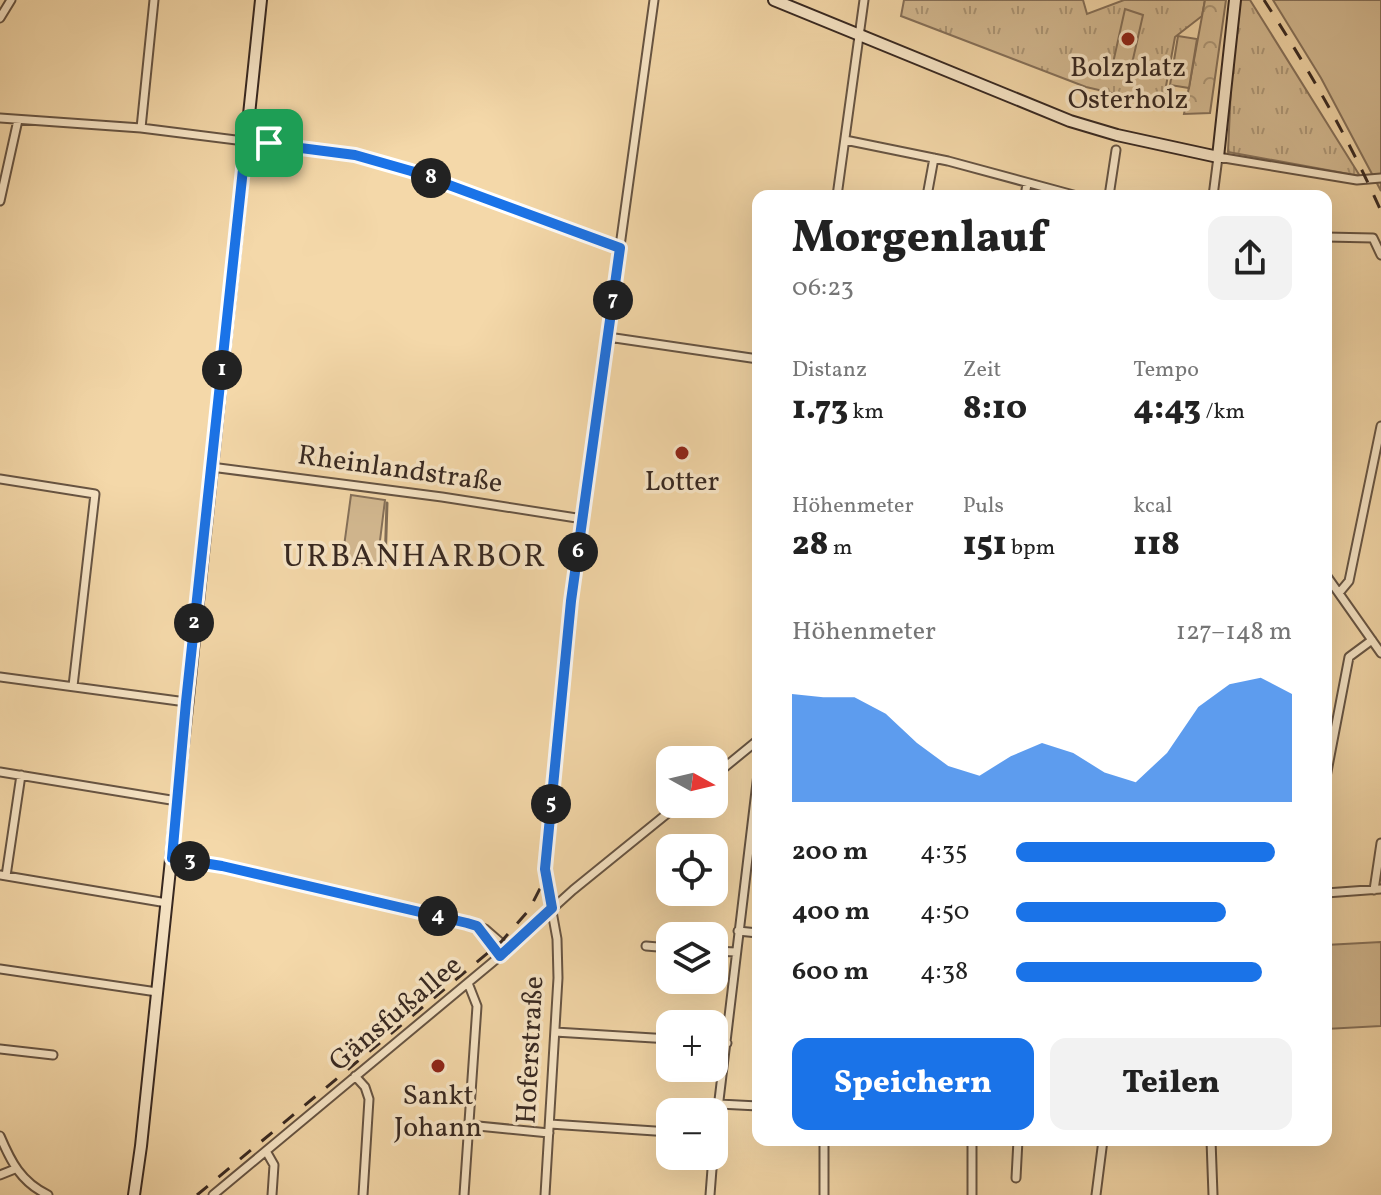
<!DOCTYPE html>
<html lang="de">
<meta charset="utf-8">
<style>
body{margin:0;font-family:Vollkorn,serif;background:#f2f2f2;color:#222;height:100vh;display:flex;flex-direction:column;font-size:30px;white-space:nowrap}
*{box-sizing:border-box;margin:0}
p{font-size:26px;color:#767676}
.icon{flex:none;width:44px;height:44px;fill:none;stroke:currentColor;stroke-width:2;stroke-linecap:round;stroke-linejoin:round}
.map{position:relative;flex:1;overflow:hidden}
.side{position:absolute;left:752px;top:190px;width:580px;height:956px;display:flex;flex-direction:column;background:#fff;border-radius:16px;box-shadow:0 8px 32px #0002}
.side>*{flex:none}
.needle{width:52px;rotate:98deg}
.tools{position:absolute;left:656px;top:746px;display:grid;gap:16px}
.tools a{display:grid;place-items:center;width:72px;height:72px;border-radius:16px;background:#fff;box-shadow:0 8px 32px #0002;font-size:40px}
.pin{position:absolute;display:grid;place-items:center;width:68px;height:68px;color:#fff;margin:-34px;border-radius:16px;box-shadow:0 4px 12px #0006}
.km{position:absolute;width:40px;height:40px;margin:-20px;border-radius:50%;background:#222;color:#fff;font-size:22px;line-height:40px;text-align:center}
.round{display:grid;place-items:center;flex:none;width:84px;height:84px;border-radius:16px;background:#f2f2f2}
.headline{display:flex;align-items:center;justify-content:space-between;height:136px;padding:0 40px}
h1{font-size:44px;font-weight:800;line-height:60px}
.figures{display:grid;grid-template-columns:repeat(3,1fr);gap:12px;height:136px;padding:8px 40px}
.figures div{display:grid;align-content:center}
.figures b{font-size:34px;font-weight:800}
.figures small{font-size:22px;font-weight:400}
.figures p{font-size:22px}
.chart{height:224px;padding:16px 40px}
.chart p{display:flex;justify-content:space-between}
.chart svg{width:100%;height:144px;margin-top:8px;fill:#1a73e8;opacity:.7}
.primary-button{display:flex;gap:16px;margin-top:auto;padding:16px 40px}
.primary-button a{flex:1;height:92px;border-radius:16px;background:#1a73e8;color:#fff;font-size:32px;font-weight:800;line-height:92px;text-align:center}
.primary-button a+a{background:#f2f2f2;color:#222}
ul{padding:0 40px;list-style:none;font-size:26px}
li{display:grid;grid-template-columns:128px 96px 1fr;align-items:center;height:60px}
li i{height:20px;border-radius:10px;background:#1a73e8}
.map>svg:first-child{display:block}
.grass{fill:url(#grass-tufts);stroke:#86715a;stroke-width:2}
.forest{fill:url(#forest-crowns);stroke:#86715a;stroke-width:2}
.park{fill:#d4ba92;stroke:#86715a;stroke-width:2}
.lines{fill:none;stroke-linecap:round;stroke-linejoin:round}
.stream{stroke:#826e57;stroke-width:3}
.street-casing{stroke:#665443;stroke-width:11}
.secondary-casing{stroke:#372821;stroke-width:14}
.street{stroke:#f8e6c7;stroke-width:7}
.secondary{stroke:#f8e6c7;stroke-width:10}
.rail{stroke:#372821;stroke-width:3;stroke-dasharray:14 14;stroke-linecap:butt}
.route-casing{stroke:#fff;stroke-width:16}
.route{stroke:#1a73e8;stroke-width:10}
.poi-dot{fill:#8f2418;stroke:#f8e6c7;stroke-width:3}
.labels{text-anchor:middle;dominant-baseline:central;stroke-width:7;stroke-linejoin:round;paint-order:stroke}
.poi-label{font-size:28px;fill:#372821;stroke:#f8e6c7}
.street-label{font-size:28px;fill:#372821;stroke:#f8e6c7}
.quarter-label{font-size:32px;letter-spacing:2px;fill:#372821;stroke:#f8e6c7}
</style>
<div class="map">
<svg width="1381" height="1195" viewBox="0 0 1381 1195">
<defs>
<pattern id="grass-tufts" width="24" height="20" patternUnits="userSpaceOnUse" patternTransform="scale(2)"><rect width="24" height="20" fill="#d4ba92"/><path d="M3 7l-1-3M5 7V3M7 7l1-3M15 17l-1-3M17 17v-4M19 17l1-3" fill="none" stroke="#ad9777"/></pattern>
<pattern id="forest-crowns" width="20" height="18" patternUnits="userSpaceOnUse" patternTransform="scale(2)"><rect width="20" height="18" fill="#d4ba92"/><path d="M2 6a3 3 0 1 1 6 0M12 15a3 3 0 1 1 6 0" fill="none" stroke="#ad9777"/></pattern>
</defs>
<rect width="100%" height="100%" fill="#f4d8a9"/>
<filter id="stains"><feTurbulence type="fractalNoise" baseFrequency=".0025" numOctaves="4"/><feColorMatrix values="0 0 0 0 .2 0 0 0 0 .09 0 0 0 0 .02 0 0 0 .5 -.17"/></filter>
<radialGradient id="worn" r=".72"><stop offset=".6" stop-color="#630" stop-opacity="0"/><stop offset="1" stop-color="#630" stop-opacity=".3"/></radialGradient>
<!-- grass -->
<path class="grass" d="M 904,0 L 1083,0 L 1087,14 L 1124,0 L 1205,0 L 1202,16 L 1175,37 L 1166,86 L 1176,108 L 1086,87 L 901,16 Z
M 1235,0 L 1250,0 L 1360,176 L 1228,152 Z"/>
<!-- forest -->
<path class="forest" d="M 1205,0 L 1226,0 L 1210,113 L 1184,114 Z"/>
<!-- park -->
<path class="park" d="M 1273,0 L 1381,0 L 1381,191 L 1321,78 Z
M 1125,9 L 1143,15 L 1131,68 L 1113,63 Z
M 1178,36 L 1197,39 L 1189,88 L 1170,85 Z
M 351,495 L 385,500 L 377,565 L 342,561 Z
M 1381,942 L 1381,1026 L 1326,1029 L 1326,945 Z"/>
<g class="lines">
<!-- stream -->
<path class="stream" d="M 385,565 L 387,503"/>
<defs>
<path id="street" d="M 0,18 L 11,0
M 0,118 L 141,128 L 355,155 L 411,171 L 620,248
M 141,128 L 154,0
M 845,140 L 948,161 L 1077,196
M 837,196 L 864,0
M 927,196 L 934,158
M 1025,196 L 1027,184
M 1109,196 L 1116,150
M 1213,196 L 1218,157 L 1357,180 L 1381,178
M 0,201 L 18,120
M 1326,237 L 1373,238 L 1381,255
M 608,337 L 758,359
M 211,467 L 442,497 L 583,519
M 0,479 L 95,494 L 73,686
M 1326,575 L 1381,653
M 1339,593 L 1349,581 L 1381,426
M 0,677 L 186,702
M 0,772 L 177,801
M 714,776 L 758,740
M 1326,777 L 1349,657 L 1372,640
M 172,858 L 222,866 L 467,923 L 485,929 L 508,949
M 0,875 L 167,903
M 6,876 L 21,775
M 1374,890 L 1381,843
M 1326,893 L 1381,889
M 477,926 L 500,956
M 738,931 L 758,933
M 646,946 L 670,948
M 714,951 L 736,952
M 0,969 L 157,992
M 555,1032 L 670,1039
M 714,1042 L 727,1043
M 0,1049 L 53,1055
M 355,1076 L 365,1087 L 369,1099 L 363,1195
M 719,1104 L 758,1106
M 550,1124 L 670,1132
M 468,1125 L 549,1133
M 0,1136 C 11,1162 21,1182 48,1195
M 824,1140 L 824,1195
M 972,1140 L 972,1195
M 1211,1140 L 1213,1195
M 714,1142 L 758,774
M 266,1151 L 274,1165 L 272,1195
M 0,1175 L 15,1169
M 1016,1178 L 1018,1140
M 213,1195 L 500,956 L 573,890 L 679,804
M 464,1195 L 477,1006 L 468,983
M 545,1195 L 558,978 L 557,939 L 545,873 L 547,838 L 571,601 L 654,0
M 710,1195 L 713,1156
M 1096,1195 L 1103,1140"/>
<path id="secondary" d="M 774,0 L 1070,121 L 1117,135 L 1218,157 L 1235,0
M 134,1195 L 141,1146 L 261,0"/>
</defs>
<!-- street casing -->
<use href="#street" class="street-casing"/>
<!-- secondary casing -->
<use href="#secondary" class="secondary-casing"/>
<!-- street -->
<use href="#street" class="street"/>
<!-- secondary -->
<use href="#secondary" class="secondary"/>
<!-- rail -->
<path class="rail" d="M 1264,0 C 1308,68 1348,137 1381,211
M 197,1195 L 501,942 L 529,910 L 550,869"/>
</g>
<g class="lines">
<defs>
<path id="route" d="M 246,141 L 355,155 L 411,171 L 620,248 L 571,601 L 545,869 L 552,908 L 500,956 L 477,926 L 467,923 L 222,866 L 172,858 L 186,702 Z"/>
</defs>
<!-- route casing -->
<use href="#route" class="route-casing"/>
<!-- route -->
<use href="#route" class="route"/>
</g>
<!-- markers -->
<g class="poi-dot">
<circle cx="1128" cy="39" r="8"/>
<circle cx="682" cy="453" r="8"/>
<circle cx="438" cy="1066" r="8"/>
</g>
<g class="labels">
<!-- poi labels -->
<g class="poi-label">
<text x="1128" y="68">Bolzplatz<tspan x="1128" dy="32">Osterholz</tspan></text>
<text x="682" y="482">Lotter</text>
<text x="438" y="1096">Sankt<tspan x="438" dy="32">Johann</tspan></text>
</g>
<!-- street labels -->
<g class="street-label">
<text transform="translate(400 470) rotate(8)">Rheinlandstraße</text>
<text transform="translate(396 1014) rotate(-40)">Gänsfußallee</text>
<text transform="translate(531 1050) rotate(-87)">Hoferstraße</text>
</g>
<!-- quarter labels -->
<g class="quarter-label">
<text x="415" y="558">URBANHARBOR</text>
</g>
</g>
<rect width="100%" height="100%" filter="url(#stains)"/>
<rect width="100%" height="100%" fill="url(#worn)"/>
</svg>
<div class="tools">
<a><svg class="needle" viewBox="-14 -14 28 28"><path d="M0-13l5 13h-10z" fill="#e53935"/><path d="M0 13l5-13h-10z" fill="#767676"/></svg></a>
<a><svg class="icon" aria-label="locate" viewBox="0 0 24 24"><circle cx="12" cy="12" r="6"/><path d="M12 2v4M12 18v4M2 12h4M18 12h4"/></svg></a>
<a><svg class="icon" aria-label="layers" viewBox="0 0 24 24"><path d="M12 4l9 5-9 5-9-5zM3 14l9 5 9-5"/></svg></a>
<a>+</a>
<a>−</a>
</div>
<div class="pin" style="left:269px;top:143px;background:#1e9e55"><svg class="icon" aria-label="arrive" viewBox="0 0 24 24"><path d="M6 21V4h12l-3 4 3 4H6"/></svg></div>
<b class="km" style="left:222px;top:370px">1</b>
<b class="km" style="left:194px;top:623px">2</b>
<b class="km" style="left:190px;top:861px">3</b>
<b class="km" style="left:438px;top:916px">4</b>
<b class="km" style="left:551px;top:804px">5</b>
<b class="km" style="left:578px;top:552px">6</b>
<b class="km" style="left:613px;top:300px">7</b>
<b class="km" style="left:431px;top:178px">8</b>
<section class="side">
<div class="headline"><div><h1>Morgenlauf</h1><p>06:23</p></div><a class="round"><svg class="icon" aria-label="share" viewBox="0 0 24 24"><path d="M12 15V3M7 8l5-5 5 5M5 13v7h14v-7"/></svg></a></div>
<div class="figures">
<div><p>Distanz</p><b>1.73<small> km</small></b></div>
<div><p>Zeit</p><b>8:10</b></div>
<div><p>Tempo</p><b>4:43<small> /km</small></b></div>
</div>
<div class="figures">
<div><p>Höhenmeter</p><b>28<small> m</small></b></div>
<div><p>Puls</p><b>151<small> bpm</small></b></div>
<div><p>kcal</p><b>118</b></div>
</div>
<div class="chart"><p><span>Höhenmeter</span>127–148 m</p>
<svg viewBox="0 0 160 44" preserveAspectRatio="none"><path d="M0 44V11L10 12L20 12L30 17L40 26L50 33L60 36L70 30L80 26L90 29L100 35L110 38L120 29L130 15L140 8L150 6L160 11V44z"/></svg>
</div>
<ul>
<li><b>200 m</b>4:35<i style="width:94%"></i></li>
<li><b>400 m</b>4:50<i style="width:76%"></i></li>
<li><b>600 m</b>4:38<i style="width:89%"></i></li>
</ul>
<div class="primary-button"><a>Speichern</a><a>Teilen</a></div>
</section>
</div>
